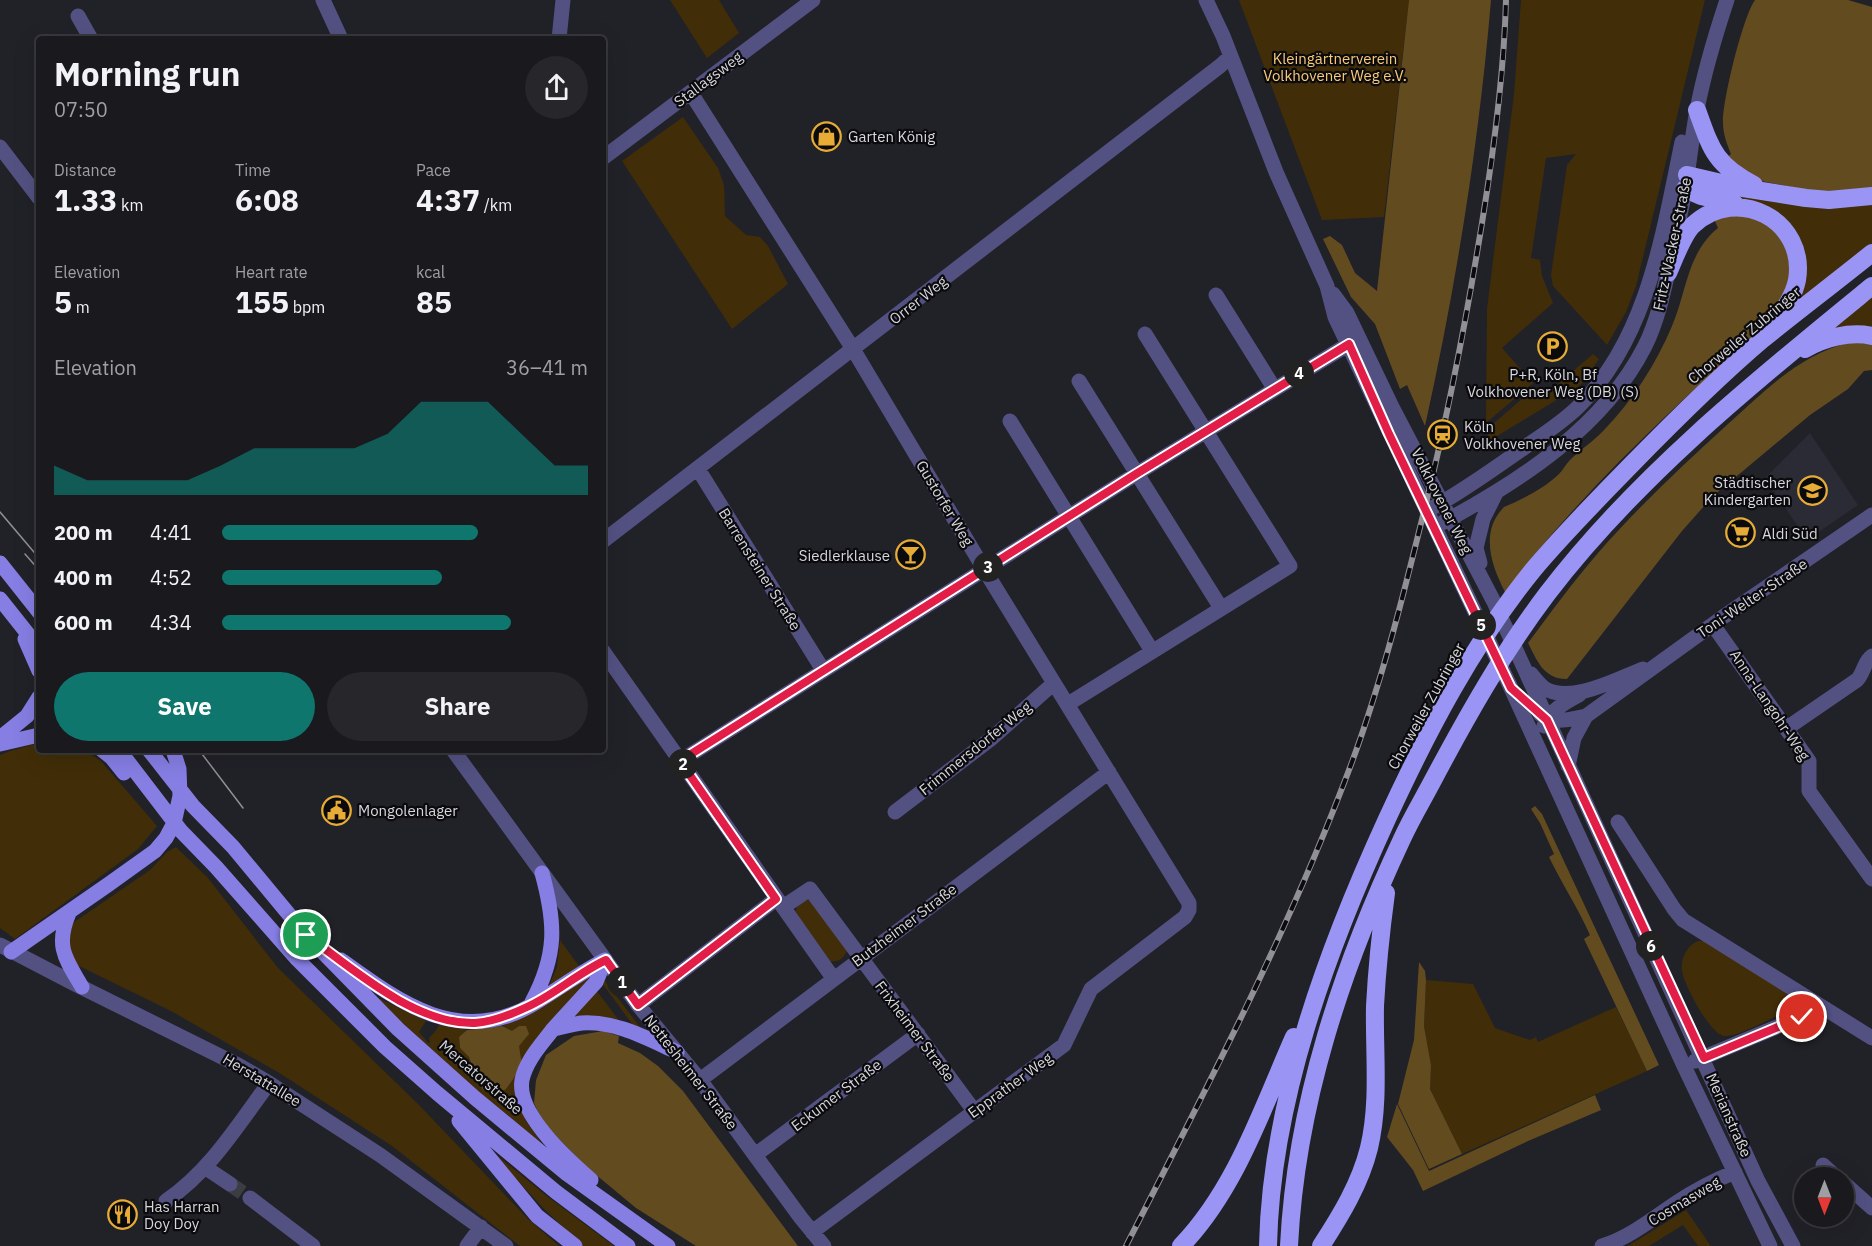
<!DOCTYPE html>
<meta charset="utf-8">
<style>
body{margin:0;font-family:"IBM Plex Sans",sans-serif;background:#26262b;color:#f1f3f6;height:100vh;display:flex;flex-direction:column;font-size:22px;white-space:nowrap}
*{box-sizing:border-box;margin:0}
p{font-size:20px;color:#9fa0a4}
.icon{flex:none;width:33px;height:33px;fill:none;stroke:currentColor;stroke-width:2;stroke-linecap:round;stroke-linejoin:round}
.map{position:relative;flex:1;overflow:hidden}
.panel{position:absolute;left:36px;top:36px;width:570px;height:717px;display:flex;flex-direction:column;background:#19191e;border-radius:6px;box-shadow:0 6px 24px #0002,0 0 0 2px #37383c}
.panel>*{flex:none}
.needle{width:39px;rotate:180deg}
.fabs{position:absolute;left:1794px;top:1167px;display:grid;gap:12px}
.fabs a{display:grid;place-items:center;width:60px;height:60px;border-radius:50%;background:#19191e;box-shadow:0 6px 24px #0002,0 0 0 2px #37383c;font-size:30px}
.pin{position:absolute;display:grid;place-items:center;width:51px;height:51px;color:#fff;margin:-26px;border:3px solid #fff;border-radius:50%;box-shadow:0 2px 6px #0007}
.km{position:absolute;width:30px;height:30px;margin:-15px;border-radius:50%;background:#222;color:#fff;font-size:16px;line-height:30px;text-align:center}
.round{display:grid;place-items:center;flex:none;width:63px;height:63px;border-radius:32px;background:#26262b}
.overview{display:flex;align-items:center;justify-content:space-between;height:102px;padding:0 18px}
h1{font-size:33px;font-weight:700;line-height:45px}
.figures{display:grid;grid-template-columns:repeat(3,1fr);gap:9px;height:102px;padding:6px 18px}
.figures div{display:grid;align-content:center}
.figures b{font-size:30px;font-weight:700}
.figures small{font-size:16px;font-weight:400}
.figures p{font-size:16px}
.chart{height:168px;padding:12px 18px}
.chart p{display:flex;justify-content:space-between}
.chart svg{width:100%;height:108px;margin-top:6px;fill:#0f766e;opacity:.7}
.cta{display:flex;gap:12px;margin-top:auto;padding:12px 18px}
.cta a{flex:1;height:69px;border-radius:36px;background:#0f766e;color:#fff;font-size:24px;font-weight:700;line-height:69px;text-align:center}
.cta a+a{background:#26262b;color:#f1f3f6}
ul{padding:0 18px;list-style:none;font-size:20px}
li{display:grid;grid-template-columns:96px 72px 1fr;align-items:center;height:45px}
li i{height:15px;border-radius:8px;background:#0f766e}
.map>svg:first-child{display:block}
.built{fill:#2b2b36}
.green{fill:#412e08}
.forest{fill:#634b20}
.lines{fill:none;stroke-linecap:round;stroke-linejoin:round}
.minor-tunnel{stroke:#3c3c43;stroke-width:15;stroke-dasharray:15 8;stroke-linecap:butt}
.minor{stroke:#535182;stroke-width:15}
.major{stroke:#867ee3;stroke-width:15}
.highway{stroke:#9a95f5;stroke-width:18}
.tram{stroke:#909096;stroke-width:1.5}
.rail-casing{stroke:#909096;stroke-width:6}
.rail{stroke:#0b0b0e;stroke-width:4;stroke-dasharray:11;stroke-linecap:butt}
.route-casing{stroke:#fff;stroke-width:12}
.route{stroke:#e11d48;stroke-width:8}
.labels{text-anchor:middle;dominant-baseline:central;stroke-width:4.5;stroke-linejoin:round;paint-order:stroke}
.park-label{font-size:15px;fill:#f9ca77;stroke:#0b0b0e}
.street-label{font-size:15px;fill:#d7d7dc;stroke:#0b0b0e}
.poi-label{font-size:15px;fill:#d7d7dc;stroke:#0b0b0e;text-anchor:start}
</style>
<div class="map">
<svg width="1872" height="1246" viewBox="0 0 1872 1246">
<rect width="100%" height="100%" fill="#212128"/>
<!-- built -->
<path class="built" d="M 1810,433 L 1858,505 L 1807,540 L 1765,478 Z"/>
<!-- green -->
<path class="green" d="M 670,0 L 719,0 L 739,33 L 707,58 Z
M 1239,0 L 1409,0 L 1384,217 L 1322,220 Z
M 1521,0 L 1705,0 L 1636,286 L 1626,312 L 1607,345 L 1553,286 L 1551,275 L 1567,165 L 1576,154 L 1546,158 L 1531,258 L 1540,260 L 1542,276 L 1553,303 L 1502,348 L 1533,383 L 1486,423 L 1487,309 L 1514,94 Z
M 683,117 L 718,168 L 724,185 L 725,216 L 746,235 L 760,237 L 768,246 L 788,284 L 732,329 L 622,161 Z
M 1712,186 L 1872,204 L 1872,246 L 1789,315 L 1753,204 Z
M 1872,292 L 1872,330 L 1826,330 Z
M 1593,354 L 1599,359 L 1583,382 L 1578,387 L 1489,441 L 1486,430 L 1536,387 L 1545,395 Z
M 39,743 L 39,750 L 84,750 L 101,761 L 157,826 L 138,849 L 15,939 L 0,928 L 0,755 L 10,751 Z
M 176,847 L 208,878 L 278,968 L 419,1105 L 527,1218 L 559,1246 L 520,1246 L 392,1146 L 281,1074 L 171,1011 L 75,964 L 66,943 L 73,923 L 150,870 L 167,852 Z
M 807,900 L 812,901 L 847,950 C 844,959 839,962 830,961 L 795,912 L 798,904 Z
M 560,940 L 579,966 L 549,986 L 557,967 Z
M 1698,941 L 1706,941 L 1792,995 L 1795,1004 L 1794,1008 C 1780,1014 1736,1038 1724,1036 C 1710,1034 1684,985 1682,971 C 1680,960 1687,945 1698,941 Z
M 586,976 L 590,982 L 535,1043 L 520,1101 L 526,1121 L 545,1148 L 505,1116 L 375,998 L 374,996 L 426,1021 L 419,1032 L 428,1043 L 430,1042 L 429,1038 L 434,1033 L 440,1024 L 467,1030 L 459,1037 L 460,1048 L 469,1057 L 476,1078 L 519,1046 L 519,1026 L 512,1032 L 502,1026 L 519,1019 Z
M 1426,980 L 1473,984 L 1495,1028 L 1530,1040 L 1536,1037 L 1538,1042 L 1616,1007 L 1647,1071 L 1462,1154 L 1430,1089 L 1431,1065 L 1424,1026 Z
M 605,981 L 643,1031 L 635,1028 L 602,983 Z
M 596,990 L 621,1023 L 566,1024 Z
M 488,1148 L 548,1197 L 614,1246 L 583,1246 L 543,1208 Z
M 1686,1210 L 1711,1246 L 1698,1246 L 1683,1225 L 1649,1246 L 1628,1246 Z"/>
<!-- forest -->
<path class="forest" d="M 1409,0 L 1491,0 C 1479,143 1456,286 1425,426 L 1407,385 L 1400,389 L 1375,324 L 1351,297 L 1323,239 L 1330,236 L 1342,245 L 1355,273 L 1377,291 Z
M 1755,0 L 1848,0 L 1872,7 L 1872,191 L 1817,192 L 1751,179 L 1724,160 L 1731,154 C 1727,144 1723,134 1723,123 C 1722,102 1743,16 1755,0 Z
M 1740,212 L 1779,230 L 1794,272 L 1776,313 L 1765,326 C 1670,410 1582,491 1505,592 C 1492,567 1479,532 1504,507 C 1523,499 1543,489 1559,474 C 1563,470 1566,464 1570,460 C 1581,449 1594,441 1604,430 C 1633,400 1656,364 1672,326 C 1687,291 1687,253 1718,228 L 1714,219 Z
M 1851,342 L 1872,344 L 1872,370 L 1864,371 L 1848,389 L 1810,415 L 1713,496 L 1682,531 L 1567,679 C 1543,679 1537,660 1528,643 C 1551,612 1573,582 1598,553 C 1638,507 1683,465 1728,424 C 1767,389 1799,355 1851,342 Z
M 1535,806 L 1542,814 L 1659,1065 L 1647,1071 L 1584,939 L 1590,935 C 1578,908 1562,884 1549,857 L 1554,854 L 1540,823 L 1531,809 Z
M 1419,962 L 1425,971 L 1426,980 L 1424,1026 L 1431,1065 L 1430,1089 L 1462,1154 L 1429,1169 L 1398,1104 L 1414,1040 Z
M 502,1026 L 512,1031 L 519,1026 L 526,1026 L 529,1034 L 519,1046 L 522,1066 L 506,1089 L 495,1095 L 483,1090 L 476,1078 L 469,1057 L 460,1048 L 459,1037 L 467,1030 Z
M 603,1031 L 619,1036 L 618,1043 L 640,1053 L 658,1066 L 683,1091 L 798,1246 L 696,1246 L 636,1208 L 583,1164 L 542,1121 L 534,1103 L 536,1080 L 546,1055 L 574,1036 Z
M 1595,1095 L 1601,1110 L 1528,1141 L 1423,1191 L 1413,1170 L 1387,1137 L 1397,1104 L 1429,1171 Z"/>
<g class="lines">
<!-- minor-tunnel -->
<path class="minor-tunnel" d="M 230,1184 L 250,1198"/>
<!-- minor -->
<path class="minor" d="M 323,0 L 341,39
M 1206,0 L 1223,36 L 1276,172 L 1327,286 L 1335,317 L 1511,688 L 1684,1066 L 1770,1246
M 78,16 L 91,39
M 559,39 L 563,0
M 691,93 L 853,349 L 984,569 L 1189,903 L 1189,910 L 1185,917 L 1091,989 L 1064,1045 L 812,1232
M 0,147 L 39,198
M 603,158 L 813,0
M 1333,294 L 1347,313 L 1392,407 L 1494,602 L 1758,1181 L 1793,1246
M 1216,295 L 1274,388
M 1079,381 L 1221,608
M 1010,421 L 1152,651
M 698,469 L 823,670
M 1434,507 C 1466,489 1495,468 1525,447 C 1544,434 1563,422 1579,406 C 1648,337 1663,233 1682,142
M 1442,523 C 1520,481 1604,427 1645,346 C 1658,320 1664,290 1670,263 C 1675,239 1680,215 1685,191 C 1689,164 1692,137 1697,110 C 1704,73 1715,36 1727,0
M 603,541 L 1220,66 L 1231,56
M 1480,563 L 1476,548 L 1483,519 L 1496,493
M 1713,625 L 1809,761 L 1809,791 L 1872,879
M 603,651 L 833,978
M 1531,674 C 1535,679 1539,684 1544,688 C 1570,705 1617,679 1643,669
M 1068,704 L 1290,566 L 1145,334
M 1540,714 C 1553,725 1571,719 1586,716 L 1723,617 L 1872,515
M 1544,726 C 1551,710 1564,703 1579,695
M 1787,728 L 1857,680 C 1864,673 1864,661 1872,656
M 453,750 L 638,1005 L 700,1080 L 801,1218 L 824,1246
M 680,761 L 1136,474 L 1349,344 L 1353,335
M 1568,766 L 1574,738 L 1586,716
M 895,812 L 992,738 L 1054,683
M 1618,822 L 1674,909 L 1683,920 L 1872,1038
M 783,907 L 810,889 L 975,1112
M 0,945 L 75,984 L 238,1065 L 269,1083 L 380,1155 L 506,1246
M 638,1005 L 776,899
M 1695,1061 L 1822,1008
M 700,1080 L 1109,772
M 755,1155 L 918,1034
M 1823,1165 L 1837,1178
M 206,1168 L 230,1184
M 1844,1183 L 1872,1208
M 250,1198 L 313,1246
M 166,1201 C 210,1171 238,1125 269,1083
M 467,1246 L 481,1227
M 1602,1246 C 1629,1238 1652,1219 1676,1203 C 1694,1191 1715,1180 1735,1172"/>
<!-- major -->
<path class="major" d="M 0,563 L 39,612
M 0,599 L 39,648
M 25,639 L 39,671
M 0,738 L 27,716 L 39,697
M 0,744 L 39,735
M 102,750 L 112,758 L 124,773
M 119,750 L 181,831 L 216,867 L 297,959 L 385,1047 L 437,1093 L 556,1192 L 628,1246
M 149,750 L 193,806 L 233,847 L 306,935 L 398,1029 L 475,1098 L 567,1174 L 668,1246
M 69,913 C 55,946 65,958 82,987
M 11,952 L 109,884 L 155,851 L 166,838 L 174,823 L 180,796 L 179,769 L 173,750
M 341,960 C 399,1002 458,1046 530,1006 C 556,991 579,973 605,960
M 532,1002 C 557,955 556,924 542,873
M 553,1029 L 596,982 L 605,960
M 459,1121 L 537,1216 L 575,1246
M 591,1180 C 568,1160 516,1113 522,1080 C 526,1060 542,1044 553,1029 C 563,1027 572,1024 582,1023 C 616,1021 646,1038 677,1052"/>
<!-- highway -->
<path class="highway" d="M 1697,110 C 1711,149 1715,165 1754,185
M 1687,175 L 1743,188 L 1806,198 L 1829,200 L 1872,196
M 1685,189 L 1701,196 L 1735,204
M 1668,273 C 1674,260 1683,234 1693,225 C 1737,184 1807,220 1797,280 C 1794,296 1783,311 1774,324
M 1805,349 C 1824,338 1850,331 1872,336
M 1181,1246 C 1236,1189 1262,1109 1294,1037
M 1268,1246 C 1271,1101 1327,950 1387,819 C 1427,732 1473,644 1533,570 C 1564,533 1599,498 1632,464 C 1674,421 1717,378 1763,339 C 1799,310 1836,282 1872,253
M 1289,1246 C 1296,1104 1342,967 1402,839 C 1411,819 1422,801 1432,782 C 1466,718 1503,652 1547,594 C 1637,476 1758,379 1872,286
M 1321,1246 C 1341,1215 1360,1184 1369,1148 C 1380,1102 1374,1053 1375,1006 C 1377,968 1381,930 1386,893"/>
<!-- tram -->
<path class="tram" d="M 0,512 L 39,558
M 25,554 L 39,570
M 199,750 L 243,808"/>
<defs>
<path id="rail" d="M 1126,1246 C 1207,1087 1290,929 1352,762 C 1384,675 1406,585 1428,495 C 1450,405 1467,315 1482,223 C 1494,149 1504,75 1506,0"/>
</defs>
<!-- rail casing -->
<use href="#rail" class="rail-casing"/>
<!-- rail -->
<use href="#rail" class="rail"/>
</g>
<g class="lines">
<defs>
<path id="route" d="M 306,935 C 352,968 415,1025 475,1023 C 493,1022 510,1015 527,1007 C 554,995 578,973 606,960 L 638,1005 L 776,899 L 680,761 L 1136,474 L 1349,344 L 1389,434 L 1511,688 L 1547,720 L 1704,1058 L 1802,1017"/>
</defs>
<!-- route casing -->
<use href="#route" class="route-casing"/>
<!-- route -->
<use href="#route" class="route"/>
</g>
<!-- icons -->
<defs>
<symbol id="shop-ring" viewBox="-11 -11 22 22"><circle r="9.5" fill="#0b0b0e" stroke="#e6ac36" stroke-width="1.5"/><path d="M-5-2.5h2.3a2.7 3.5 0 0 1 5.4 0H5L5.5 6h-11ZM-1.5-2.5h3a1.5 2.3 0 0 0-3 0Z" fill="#e6ac36"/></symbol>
<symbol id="parking-ring" viewBox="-11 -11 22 22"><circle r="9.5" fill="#0b0b0e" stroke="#e6ac36" stroke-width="1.5"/><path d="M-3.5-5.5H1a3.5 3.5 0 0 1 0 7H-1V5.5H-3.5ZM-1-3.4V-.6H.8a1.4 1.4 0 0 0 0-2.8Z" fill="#e6ac36"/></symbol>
<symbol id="station-ring" viewBox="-11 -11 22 22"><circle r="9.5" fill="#0b0b0e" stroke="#e6ac36" stroke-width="1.5"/><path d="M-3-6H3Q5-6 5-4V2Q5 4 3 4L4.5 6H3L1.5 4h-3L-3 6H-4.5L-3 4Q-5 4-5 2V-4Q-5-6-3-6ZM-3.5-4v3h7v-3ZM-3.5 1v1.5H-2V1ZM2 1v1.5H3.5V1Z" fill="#e6ac36"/></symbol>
<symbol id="school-ring" viewBox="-11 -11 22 22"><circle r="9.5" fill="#0b0b0e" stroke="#e6ac36" stroke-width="1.5"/><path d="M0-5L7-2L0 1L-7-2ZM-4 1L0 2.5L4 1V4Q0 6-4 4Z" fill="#e6ac36"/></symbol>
<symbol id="supermarket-ring" viewBox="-11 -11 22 22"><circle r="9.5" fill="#0b0b0e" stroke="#e6ac36" stroke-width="1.5"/><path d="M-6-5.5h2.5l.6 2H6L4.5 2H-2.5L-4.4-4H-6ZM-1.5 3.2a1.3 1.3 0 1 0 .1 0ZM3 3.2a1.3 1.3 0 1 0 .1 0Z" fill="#e6ac36"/></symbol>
<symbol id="bar-ring" viewBox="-11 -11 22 22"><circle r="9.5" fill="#0b0b0e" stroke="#e6ac36" stroke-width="1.5"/><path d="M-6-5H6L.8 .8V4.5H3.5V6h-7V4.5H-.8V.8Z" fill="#e6ac36"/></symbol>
<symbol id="civic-ring" viewBox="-11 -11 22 22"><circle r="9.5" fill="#0b0b0e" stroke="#e6ac36" stroke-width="1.5"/><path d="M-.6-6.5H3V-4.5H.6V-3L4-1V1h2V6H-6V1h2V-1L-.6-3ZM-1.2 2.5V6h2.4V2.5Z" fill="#e6ac36"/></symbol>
<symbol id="restaurant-ring" viewBox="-11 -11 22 22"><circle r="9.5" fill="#0b0b0e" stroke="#e6ac36" stroke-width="1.5"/><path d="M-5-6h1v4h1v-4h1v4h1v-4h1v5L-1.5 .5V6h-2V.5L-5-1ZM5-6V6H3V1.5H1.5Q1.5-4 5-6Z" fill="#e6ac36"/></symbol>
</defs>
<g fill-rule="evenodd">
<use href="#shop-ring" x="810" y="120" width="33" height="33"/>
<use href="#parking-ring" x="1536" y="330" width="33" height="33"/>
<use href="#station-ring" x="1426" y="418" width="33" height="33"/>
<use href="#school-ring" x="1796" y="474" width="33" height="33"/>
<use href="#supermarket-ring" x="1724" y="516" width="33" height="33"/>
<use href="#bar-ring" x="894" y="538" width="33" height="33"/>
<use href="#civic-ring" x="320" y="794" width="33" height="33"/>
<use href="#restaurant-ring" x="106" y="1198" width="33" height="33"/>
</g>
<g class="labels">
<!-- park labels -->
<g class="park-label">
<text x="1335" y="58">Kleingärtnerverein<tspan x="1335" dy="17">Volkhovener Weg e.V.</tspan></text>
</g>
<!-- street labels -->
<g class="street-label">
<text transform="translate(708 79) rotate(-37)">Stallagsweg</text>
<text transform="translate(1672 244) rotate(-78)">Fritz-Wacker-Straße</text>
<text transform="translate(918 300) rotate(-38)">Orrer Weg</text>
<text transform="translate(1744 335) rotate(-40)">Chorweiler Zubringer</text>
<text transform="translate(1442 501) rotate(63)">Volkhovener Weg</text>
<text transform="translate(945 503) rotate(59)">Gustorfer Weg</text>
<text transform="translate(760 569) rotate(58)">Barrensteiner Straße</text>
<text transform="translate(1752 598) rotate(-34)">Toni-Welter-Straße</text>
<text transform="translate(1770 705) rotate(56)">Anna-Langohr-Weg</text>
<text transform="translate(1426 706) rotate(-61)">Chorweiler Zubringer</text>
<text transform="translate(975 748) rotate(-39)">Frimmersdorfer Weg</text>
<text transform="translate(904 925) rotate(-37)">Butzheimer Straße</text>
<text transform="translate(915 1031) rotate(53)">Frixheimer Straße</text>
<text transform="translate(691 1072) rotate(52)">Nettesheimer Straße</text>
<text transform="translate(481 1077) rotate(41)">Mercatorstraße</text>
<text transform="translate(262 1080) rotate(31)">Herstattallee</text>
<text transform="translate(1010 1085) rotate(-36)">Epprather Weg</text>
<text transform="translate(836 1095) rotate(-37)">Eckumer Straße</text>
<text transform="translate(1729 1115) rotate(66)">Merianstraße</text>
<text transform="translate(1684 1201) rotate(-31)">Cosmasweg</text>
</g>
<!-- poi labels -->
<g class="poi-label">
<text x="848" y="136">Garten König</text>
<text x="1553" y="374" text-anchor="middle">P+R, Köln, Bf<tspan x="1553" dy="17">Volkhovener Weg (DB) (S)</tspan></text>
<text x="1464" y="426">Köln<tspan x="1464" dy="17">Volkhovener Weg</tspan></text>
<text x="1791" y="482" text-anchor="end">Städtischer<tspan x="1791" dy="17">Kindergarten</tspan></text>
<text x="1762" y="533">Aldi Süd</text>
<text x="890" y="555" text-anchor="end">Siedlerklause</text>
<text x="358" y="810">Mongolenlager</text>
<text x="144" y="1206">Has Harran<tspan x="144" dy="17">Doy Doy</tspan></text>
</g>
</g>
</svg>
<div class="fabs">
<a><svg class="needle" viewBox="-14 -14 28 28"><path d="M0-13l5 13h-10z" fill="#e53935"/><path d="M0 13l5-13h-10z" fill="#9fa0a4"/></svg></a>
</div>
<div class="pin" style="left:306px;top:935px;background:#1e9e55"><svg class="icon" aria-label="arrive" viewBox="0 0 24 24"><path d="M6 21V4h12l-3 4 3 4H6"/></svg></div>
<div class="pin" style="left:1802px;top:1017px;background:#d93025"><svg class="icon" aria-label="check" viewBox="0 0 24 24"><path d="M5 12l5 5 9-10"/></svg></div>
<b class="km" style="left:622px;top:982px">1</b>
<b class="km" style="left:683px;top:764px">2</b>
<b class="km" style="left:988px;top:567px">3</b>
<b class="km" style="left:1299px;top:373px">4</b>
<b class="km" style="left:1481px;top:625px">5</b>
<b class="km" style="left:1651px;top:946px">6</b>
<section class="panel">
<div class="overview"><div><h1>Morning run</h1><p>07:50</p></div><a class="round"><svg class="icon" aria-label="share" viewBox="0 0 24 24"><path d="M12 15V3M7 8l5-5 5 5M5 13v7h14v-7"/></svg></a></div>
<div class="figures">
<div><p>Distance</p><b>1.33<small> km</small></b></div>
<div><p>Time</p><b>6:08</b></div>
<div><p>Pace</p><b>4:37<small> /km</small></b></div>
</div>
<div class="figures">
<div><p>Elevation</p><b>5<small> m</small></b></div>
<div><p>Heart rate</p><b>155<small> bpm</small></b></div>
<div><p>kcal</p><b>85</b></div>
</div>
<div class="chart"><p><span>Elevation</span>36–41 m</p>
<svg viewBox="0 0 160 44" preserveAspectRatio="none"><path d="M0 44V32L10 38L20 38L30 38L40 38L50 32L60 25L70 25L80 25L90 25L100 19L110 6L120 6L130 6L140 19L150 32L160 32V44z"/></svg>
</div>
<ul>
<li><b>200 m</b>4:41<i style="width:70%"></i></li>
<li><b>400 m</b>4:52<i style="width:60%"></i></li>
<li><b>600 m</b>4:34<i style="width:79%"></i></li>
</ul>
<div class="cta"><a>Save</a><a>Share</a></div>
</section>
</div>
